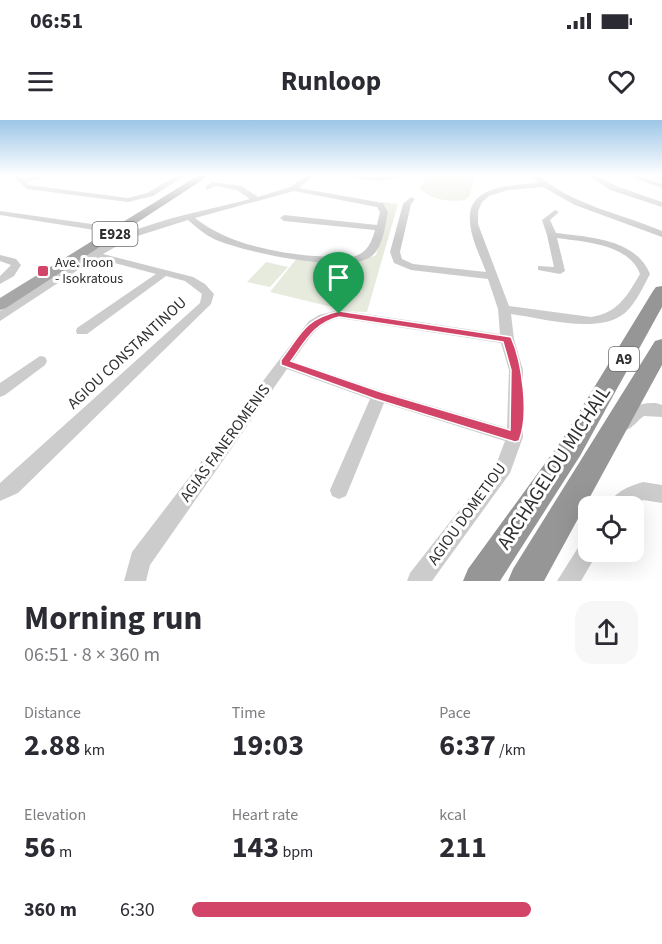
<!DOCTYPE html>
<meta charset="utf-8">
<style>
body{margin:0;font-family:"Source Sans 3",sans-serif;background:#f7f7f7;color:#2b2b33;height:100vh;display:flex;flex-direction:column;font-size:22px;white-space:nowrap}
*{box-sizing:border-box;margin:0}
p{font-size:20px;color:#7c7c81}
.icon{flex:none;width:33px;height:33px;fill:none;stroke:currentColor;stroke-width:2;stroke-linecap:round;stroke-linejoin:round}
.map{position:relative;height:461px;overflow:hidden}
.details{display:flex;flex-direction:column;background:#fff;flex:1}
.details>*{flex:none}
.tools{position:absolute;left:578px;top:376px;display:grid;gap:12px}
.tools a{display:grid;place-items:center;width:66px;height:66px;border-radius:12px;background:#fff;box-shadow:0 6px 24px #0002;font-size:30px}
.pin{position:absolute;display:grid;place-items:center;width:51px;height:51px;color:#fff;margin:-62px -26px;border-radius:50% 50% 50% 0;rotate:-45deg;box-shadow:0 0 6px #0007}
.pin .icon{rotate:45deg}
.round{display:grid;place-items:center;flex:none;width:63px;height:63px;border-radius:18px;background:#f7f7f7}
.summary{display:flex;align-items:center;justify-content:space-between;height:102px;padding:0 24px}
h1{font-size:33px;font-weight:700;line-height:45px}
.figures{display:grid;grid-template-columns:repeat(3,1fr);gap:9px;height:102px;padding:6px 24px}
.figures div{display:grid;align-content:center}
.figures b{font-size:30px;font-weight:700}
.figures small{font-size:16px;font-weight:400}
.figures p{font-size:16px}
ul{padding:0 24px;list-style:none;font-size:20px}
li{display:grid;grid-template-columns:96px 72px 1fr;align-items:center;height:45px}
li i{height:15px;border-radius:8px;background:#d24568}
.status{display:flex;justify-content:space-between;align-items:center;height:42px;padding:0 30px;background:#fff;direction:ltr}
.status svg{height:16px;fill:currentColor}
header{display:flex;justify-content:space-between;align-items:center;height:78px;padding:0 24px;background:#fff;font-size:27px;font-weight:700}
.map>svg:first-child{display:block}
.green{fill:#e7ebde}
.lines{fill:none;stroke-linecap:round;stroke-linejoin:round}
.minor{fill:#ccc;fill-rule:evenodd}
.major{fill:#a7a7a7;fill-rule:evenodd}
.highway{fill:#969696;fill-rule:evenodd}
.route{fill:#d24568;stroke:#fff;stroke-width:1.5;fill-rule:evenodd}
.poi-dot{fill:#d24568;stroke:#fff;stroke-width:2}
.labels{text-anchor:middle;dominant-baseline:central;stroke-width:6;stroke-linejoin:round;paint-order:stroke}
.far-poi-label{font-size:14px;fill:#2f2f2f;stroke:#fff;text-anchor:start}
.shield{fill:#fff;stroke:#6d6d6d;stroke-width:1.5}
.shield-label{font-size:15px;font-weight:bold;fill:#2f2f2f}
.street-label{font-size:16px;fill:#2f2f2f;stroke:#fff}
.near-street-label{font-size:20px;fill:#2f2f2f;stroke:#fff}
</style>
<div class="status"><b>06:51</b><svg viewBox="0 0 49 12"><path d="M0 12V9h3v3zM5 12V6h3v6zM10 12V3h3v9zM15 12V0h3v12zM26 1h20v11H26zM47 4h2v5h-2z"/></svg></div>
<header><svg class="icon" aria-label="menu" viewBox="0 0 24 24"><path d="M4 6h16M4 12h16M4 18h16"/></svg>Runloop<svg class="icon" aria-label="heart" viewBox="0 0 24 24"><path d="M12 20l-8-8c-3-5 5-10 8-4 3-6 11-1 8 4z"/></svg></header>
<div class="map">
<svg width="662" height="461" viewBox="0 0 662 461">
<rect width="100%" height="100%" fill="#fff"/>
<!-- green -->
<path class="green" d="M 427,55 L 472,55 L 474,58 L 470,75 L 465,80 C 450,82 430,80 420,68 Z
M 383,82 L 398,84 L 367,192 L 339,191 L 332,187 L 270,172 L 297,138 C 324,142 350,147 376,135 L 388,92 L 386,87 L 381,83 Z
M 266,142 L 288,147 L 270,167 L 247,162 Z"/>
<g class="lines">
<!-- minor -->
<path class="minor" d="M 12,55 L 19,55 L 22,59 L 49,55 L 26,62 L 29,65 L 128,78 L 147,73 L 178,55 L 186,55 L 153,76 L 128,82 L 27,69 Z
M 125,55 L 139,55 L 139,56 L 136,58 Z
M 306,55 L 314,55 L 299,68 L 383,83 L 388,92 C 385,106 383,130 369,138 C 343,153 242,132 214,119 C 204,114 196,107 188,100 L 131,118 L 103,134 L 193,157 L 205,164 L 214,174 L 211,184 L 18,373 L 0,381 L 0,363 L 200,183 L 202,174 L 185,161 L 166,156 L 87,214 L 77,214 L 76,211 L 77,208 L 156,154 L 96,138 L 0,201 L 0,191 C 38,167 84,131 126,114 C 165,97 209,90 250,79 L 237,70 L 216,66 L 206,70 L 206,66 L 212,62 L 242,66 L 258,77 L 290,67 ZM 294,71 L 377,87 L 380,92 L 377,105 L 284,95 L 280,98 L 284,101 L 375,110 C 371,124 367,133 352,137 C 302,138 235,130 195,98 Z
M 332,55 L 411,55 L 378,61 Z
M 531,55 L 538,55 C 574,86 620,93 662,111 L 662,117 L 575,85 L 543,67 L 508,70 L 489,76 L 482,82 L 478,91 L 478,104 L 509,186 L 591,197 C 618,193 627,176 640,154 C 629,124 585,122 557,118 L 565,151 L 560,154 L 538,150 L 538,146 L 554,147 L 547,115 L 542,100 L 555,90 L 559,92 L 550,100 L 556,113 C 589,117 636,119 650,154 C 643,167 636,183 625,193 C 598,215 542,198 511,194 L 514,219 L 523,250 L 523,317 L 510,353 L 432,461 L 407,461 L 410,453 L 497,342 L 505,321 L 384,283 L 346,376 L 339,379 L 332,376 L 330,370 L 370,279 L 287,249 L 150,445 L 146,461 L 124,461 L 132,432 L 309,201 L 319,195 L 339,190 L 500,214 L 498,189 L 488,159 L 411,150 L 394,143 L 390,132 L 403,84 L 411,77 L 415,79 L 411,84 L 400,132 L 402,139 L 413,144 L 486,152 C 480,136 471,118 470,102 C 466,65 513,65 539,63 ZM 339,198 L 501,223 L 509,250 L 507,308 L 381,271 L 293,241 C 307,222 315,204 339,198 Z
M 588,55 L 596,55 L 616,66 L 662,82 L 662,87 L 610,70 Z
M 626,55 L 637,55 L 662,64 L 662,68 Z
M 0,91 L 120,108 L 124,111 L 120,114 L 0,95 Z
M 0,135 L 16,139 L 21,145 L 14,156 L 0,164 L 0,156 L 11,145 L 0,141 Z
M 40,236 L 45,237 L 47,241 L 45,245 L 5,275 L 0,277 L 0,263 Z
M 656,283 L 662,285 L 662,297 L 644,296 C 635,302 631,313 619,309 L 617,304 C 624,289 639,282 656,283 Z
M 643,362 L 662,365 L 662,383 L 643,380 L 631,387 L 607,387 C 613,373 628,366 643,362 Z
M 588,419 L 588,432 L 598,432 L 581,461 L 557,461 L 581,423 Z"/>
<!-- major -->
<path class="major" d="M 199,55 L 210,55 L 6,188 L 0,190 L 0,178 Z"/>
<!-- highway -->
<path class="highway" d="M 662,166 L 662,187 L 580,336 L 500,461 L 463,461 L 468,449 L 562,320 L 653,171 L 656,167 Z
M 662,219 L 662,245 L 544,461 L 508,461 L 513,449 L 655,221 Z"/>
</g>
<!-- sky -->
<linearGradient id="sky" x2="0" y2="1"><stop stop-color="#9cc6e7"/><stop offset="0.46" stop-color="#fff"/><stop offset="1" stop-color="#fff" stop-opacity="0"/></linearGradient>
<rect width="662" height="120" fill="url(#sky)"/>
<!-- route -->
<path class="route" d="M 339,191 L 511,217 C 522,241 530,295 519,321 L 515,322 L 375,279 L 281,245 L 281,240 C 301,214 304,199 339,191 ZM 339,197 L 503,222 L 511,250 L 510,310 L 381,272 L 291,241 C 305,222 314,203 339,197 Z"/>
<!-- markers -->
<rect class="poi-dot" x="37" y="145" width="12" height="12" rx="3"/>
<g class="labels">
<!-- far-poi labels -->
<g class="far-poi-label">
<text x="55" y="143">Ave. Iroon<tspan x="55" dy="16">- Isokratous</tspan></text>
</g>
<!-- shield labels -->
<g class="shield">
<rect x="92.5" y="102" width="45" height="24" rx="4.5"/>
<rect x="609" y="227" width="30" height="24" rx="4.5"/>
</g>
<g class="shield-label">
<text x="115" y="114">E928</text>
<text x="624" y="239">A9</text>
</g>
<!-- street labels -->
<g class="street-label">
<text transform="translate(127 233) rotate(-43)">AGIOU CONSTANTINOU</text>
<text transform="translate(225 323) rotate(-54)">AGIAS FANEROMENIS</text>
<text transform="translate(467 394) rotate(-54)">AGIOU DOMETIOU</text>
</g>
<!-- near-street labels -->
<g class="near-street-label">
<text transform="translate(554 348) rotate(-57)">ARCHAGELOU MICHAIL</text>
</g>
</g>
</svg>
<div class="tools">
<a><svg class="icon" aria-label="locate" viewBox="0 0 24 24"><circle cx="12" cy="12" r="6"/><path d="M12 2v4M12 18v4M2 12h4M18 12h4"/></svg></a>
</div>
<div class="pin" style="left:339px;top:194px;background:#1e9e55"><svg class="icon" aria-label="arrive" viewBox="0 0 24 24"><path d="M6 21V4h12l-3 4 3 4H6"/></svg></div>
</div>
<section class="details">
<div class="summary"><div><h1>Morning run</h1><p>06:51 · 8 × 360 m</p></div><a class="round"><svg class="icon" aria-label="share" viewBox="0 0 24 24"><path d="M12 15V3M7 8l5-5 5 5M5 13v7h14v-7"/></svg></a></div>
<div class="figures">
<div><p>Distance</p><b>2.88<small> km</small></b></div>
<div><p>Time</p><b>19:03</b></div>
<div><p>Pace</p><b>6:37<small> /km</small></b></div>
</div>
<div class="figures">
<div><p>Elevation</p><b>56<small> m</small></b></div>
<div><p>Heart rate</p><b>143<small> bpm</small></b></div>
<div><p>kcal</p><b>211</b></div>
</div>
<ul>
<li><b>360 m</b>6:30<i style="width:76%"></i></li>
</ul>
</section>
